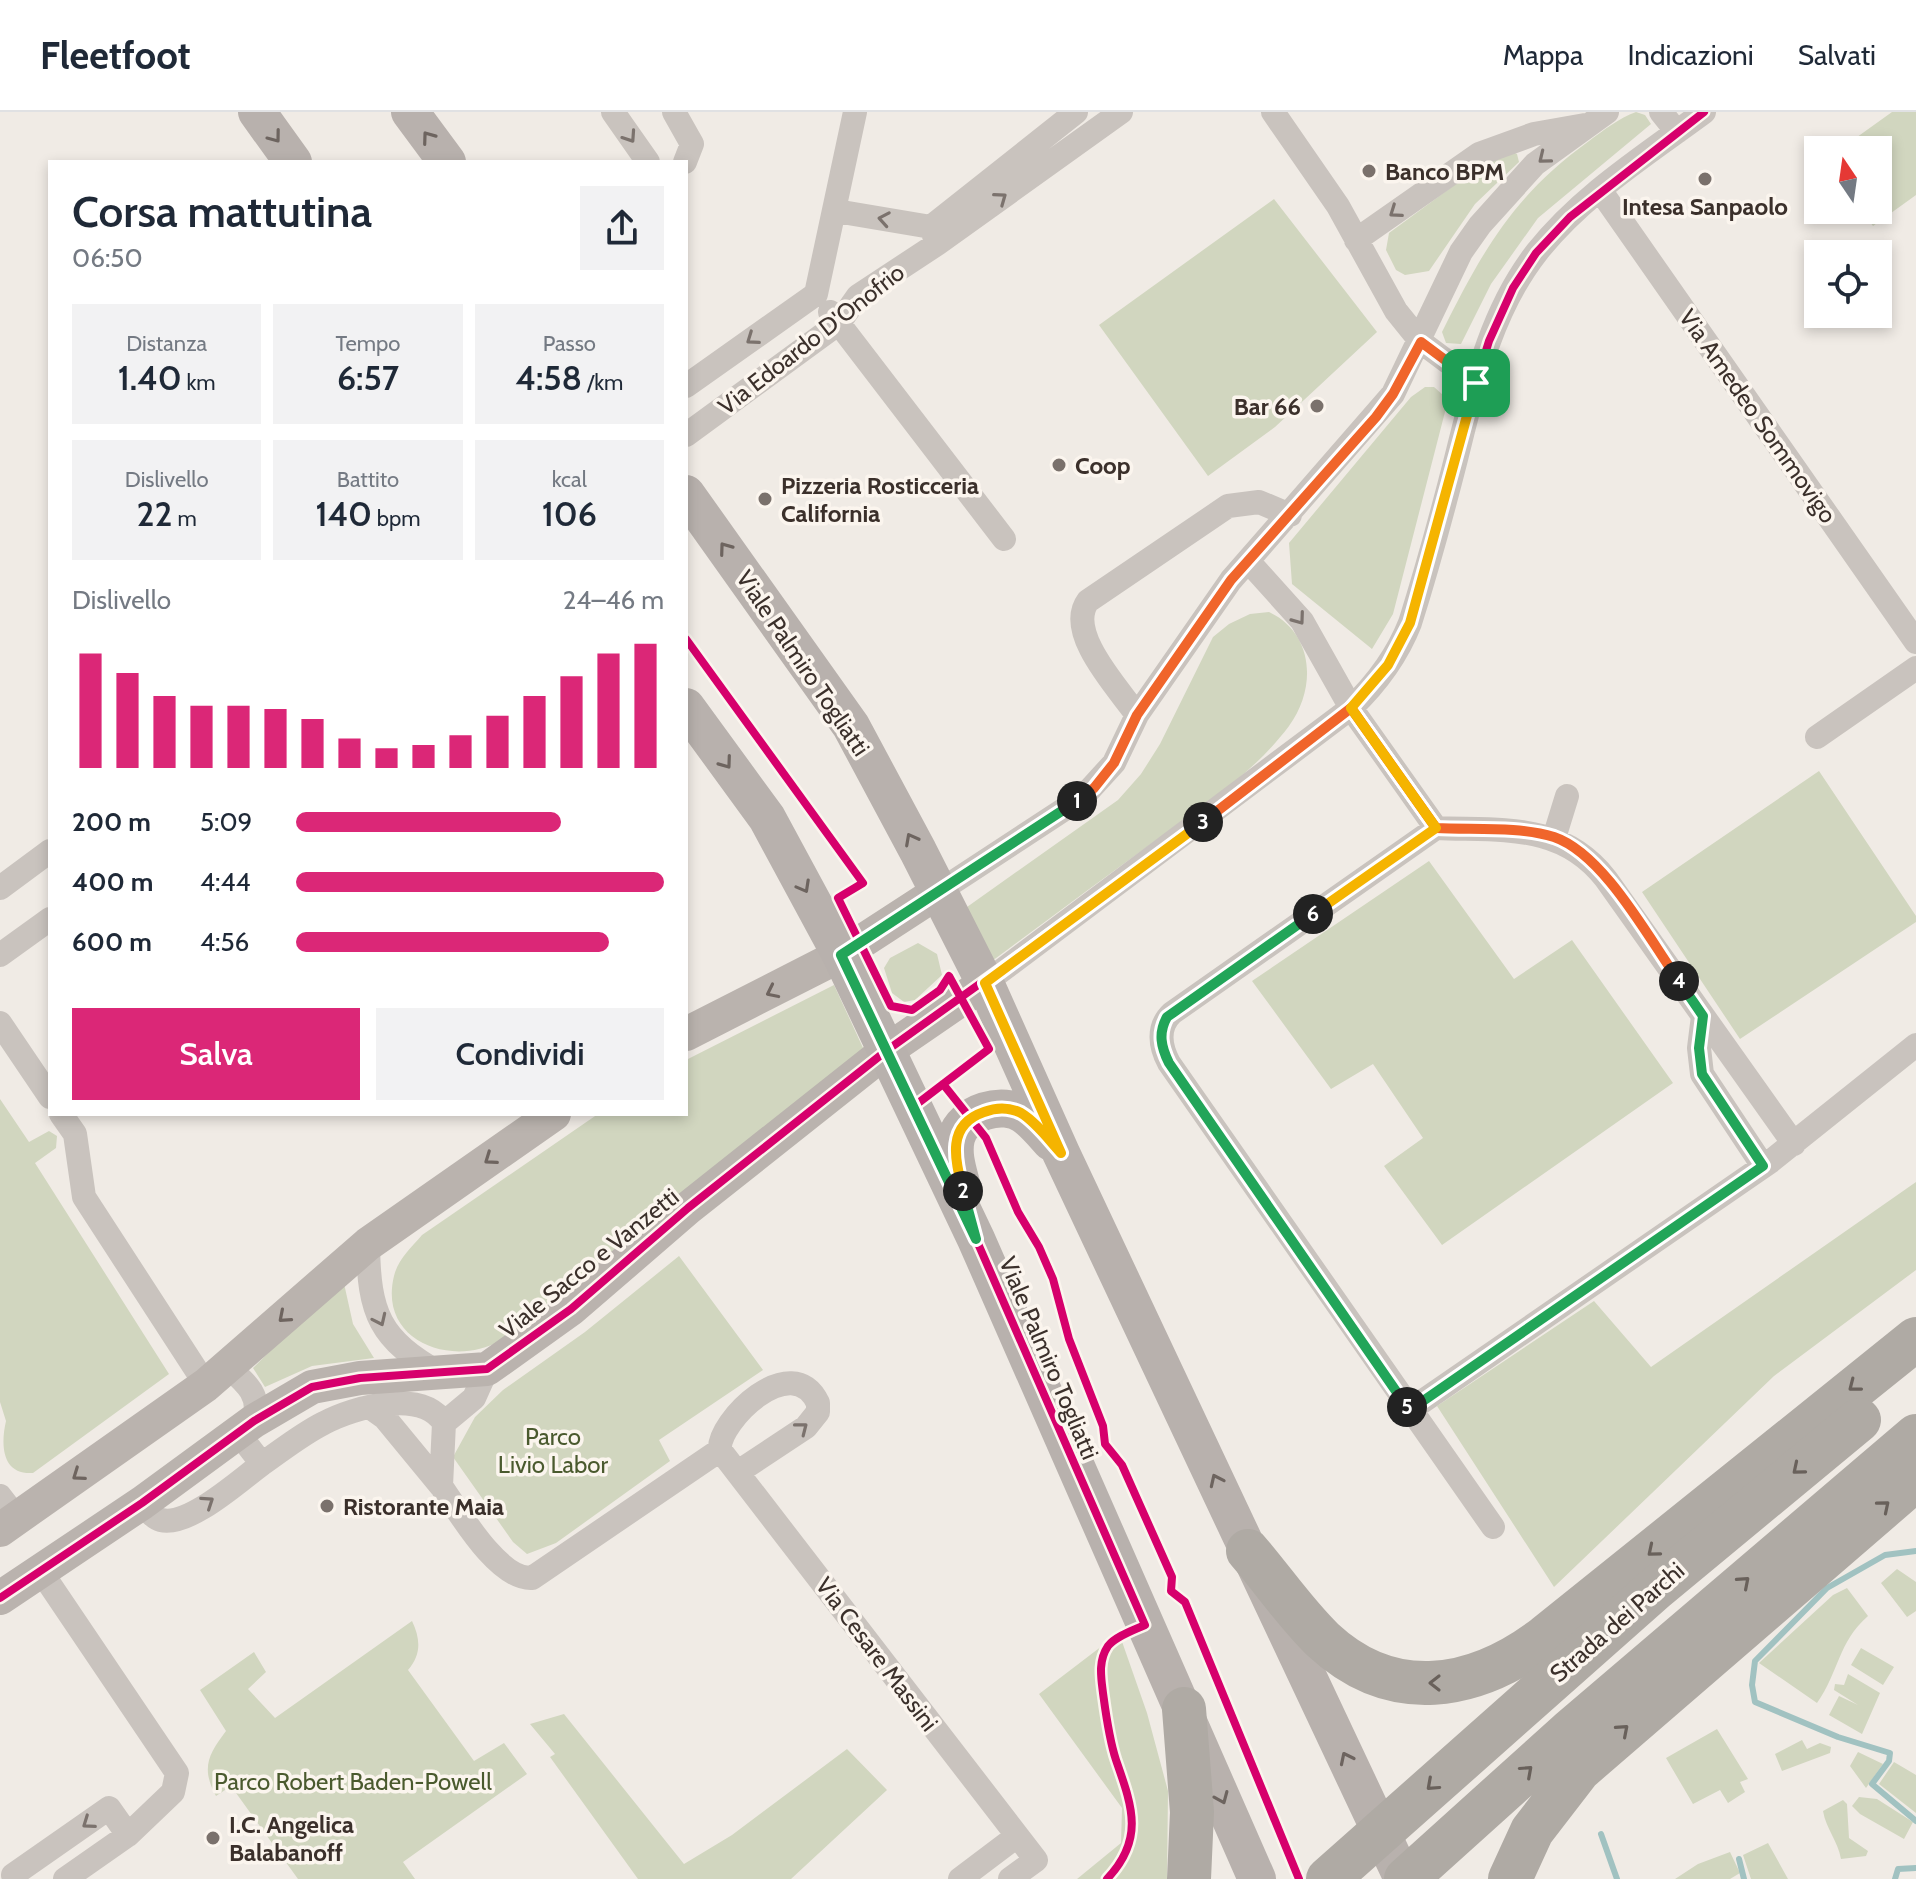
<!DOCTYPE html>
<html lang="it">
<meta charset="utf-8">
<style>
body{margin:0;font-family:Cabin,sans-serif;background:#f2f2f3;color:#1f2937;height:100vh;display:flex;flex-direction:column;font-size:30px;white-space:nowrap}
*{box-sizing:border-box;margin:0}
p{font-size:26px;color:#747a83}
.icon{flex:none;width:44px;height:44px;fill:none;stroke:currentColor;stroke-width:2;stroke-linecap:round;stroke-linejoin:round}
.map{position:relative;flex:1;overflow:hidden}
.details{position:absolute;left:48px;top:48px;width:640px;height:956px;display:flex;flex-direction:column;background:#fff;border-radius:0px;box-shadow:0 4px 12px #0003}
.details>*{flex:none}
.needle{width:52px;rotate:347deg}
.tools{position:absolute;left:1804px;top:24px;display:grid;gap:16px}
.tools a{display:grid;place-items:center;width:88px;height:88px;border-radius:0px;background:#fff;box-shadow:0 4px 12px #0003;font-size:40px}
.pin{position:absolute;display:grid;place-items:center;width:68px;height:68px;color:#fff;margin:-34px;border-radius:16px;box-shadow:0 4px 12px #0006}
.km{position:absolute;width:40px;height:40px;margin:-20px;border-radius:50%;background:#222;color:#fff;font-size:22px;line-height:40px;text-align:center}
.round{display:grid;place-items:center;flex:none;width:84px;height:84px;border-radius:0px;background:#f2f2f3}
.summary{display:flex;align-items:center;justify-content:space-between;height:136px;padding:0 24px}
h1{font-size:44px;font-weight:600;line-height:60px}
.stats{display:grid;grid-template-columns:repeat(3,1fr);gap:12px;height:136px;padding:8px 24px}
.stats div{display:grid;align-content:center;border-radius:0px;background:#f2f2f3;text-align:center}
.stats b{font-size:34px;font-weight:600}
.stats small{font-size:22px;font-weight:400}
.stats p{font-size:22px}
.chart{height:224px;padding:16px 24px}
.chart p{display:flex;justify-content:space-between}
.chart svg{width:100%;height:144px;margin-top:8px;stroke:#db2777;stroke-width:6}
.primary-button{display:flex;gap:16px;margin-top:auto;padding:16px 24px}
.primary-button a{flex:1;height:92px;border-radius:0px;background:#db2777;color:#fff;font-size:32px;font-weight:600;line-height:92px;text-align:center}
.primary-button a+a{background:#f2f2f3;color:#1f2937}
ul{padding:0 24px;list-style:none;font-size:26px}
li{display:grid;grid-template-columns:128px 96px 1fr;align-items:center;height:60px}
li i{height:20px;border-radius:10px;background:#db2777}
header{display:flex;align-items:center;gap:48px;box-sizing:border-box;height:112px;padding:0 40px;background:#fff;border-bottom:2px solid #e0e1e3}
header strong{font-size:38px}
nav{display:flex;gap:44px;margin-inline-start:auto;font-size:28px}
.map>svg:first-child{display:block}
.green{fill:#d1d6bf}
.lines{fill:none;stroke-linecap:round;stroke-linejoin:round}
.stream{stroke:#a1c2c1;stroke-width:6}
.street{stroke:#c9c3be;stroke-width:24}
.secondary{stroke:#bab3ae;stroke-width:34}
.primary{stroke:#b8b1ad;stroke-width:38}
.highway{stroke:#afaaa4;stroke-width:44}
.highway-bridge{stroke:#afaaa4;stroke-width:44}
.cycleway-casing{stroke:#fbf5ee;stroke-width:13}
.cycleway{stroke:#d6006c;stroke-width:8}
.oneway{stroke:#6d645f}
.oneway2{stroke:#7b726d}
.oneway3{stroke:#6e645f}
.oneway4{stroke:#69615b}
.split-1-casing{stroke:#fff;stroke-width:16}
.split-2-casing{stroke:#fff;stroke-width:16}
.split-3-casing{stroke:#fff;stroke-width:16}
.split-4-casing{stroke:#fff;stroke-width:16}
.split-5-casing{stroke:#fff;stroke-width:16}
.split-6-casing{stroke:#fff;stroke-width:16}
.split-7-casing{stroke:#fff;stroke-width:16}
.split-1{stroke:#f0652b;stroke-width:10}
.split-2{stroke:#22a559;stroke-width:10}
.split-3{stroke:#f5b400;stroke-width:10}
.split-4{stroke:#f0652b;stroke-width:10}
.split-5{stroke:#22a559;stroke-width:10}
.split-6{stroke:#22a559;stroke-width:10}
.split-7{stroke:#f5b400;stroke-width:10}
.poi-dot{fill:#7a716c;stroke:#fbf5ee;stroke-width:3}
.labels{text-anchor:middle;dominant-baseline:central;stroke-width:7;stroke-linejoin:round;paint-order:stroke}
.poi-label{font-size:24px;font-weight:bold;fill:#3b302b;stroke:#fbf5ee;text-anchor:start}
.street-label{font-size:24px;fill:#3b302b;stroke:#fbf5ee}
.park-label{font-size:24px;fill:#4a5a2e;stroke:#fbf5ee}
</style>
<header>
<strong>Fleetfoot</strong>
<nav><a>Mappa</a><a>Indicazioni</a><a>Salvati</a></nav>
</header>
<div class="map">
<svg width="1916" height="1767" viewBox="0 0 1916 1767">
<rect width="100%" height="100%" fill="#f0ebe5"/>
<!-- green -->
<path class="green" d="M 1636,0 L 1645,3 L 1651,12 L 1538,106 L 1491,172 L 1461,232 L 1446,231 L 1442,220 C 1483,138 1513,84 1589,29 C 1604,18 1619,6 1636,0 Z
M 1892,0 L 1916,0 L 1916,83 L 1873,114 L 1861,98 L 1878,98 L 1878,38 L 1839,38 Z
M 1508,38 L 1517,42 L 1519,50 L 1475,92 L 1429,159 L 1405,163 L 1396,158 L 1386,138 L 1389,121 L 1498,41 Z
M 1274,87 L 1377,220 L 1275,315 L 1208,364 L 1099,213 Z
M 1425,275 L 1434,275 L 1443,283 L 1446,296 L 1393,502 L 1372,537 L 1292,472 L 1289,431 L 1411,285 Z
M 1269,500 C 1314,521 1317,576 1289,614 C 1253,662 1203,694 1155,729 C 1100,769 1046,809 992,849 L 967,795 L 1118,688 L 1141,662 L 1160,632 L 1213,525 L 1229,512 L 1250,502 Z
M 1819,659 L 1916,804 L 1916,810 L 1740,927 L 1642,780 Z
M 1429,749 L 1514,867 L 1572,828 L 1673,971 L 1442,1133 L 1384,1054 L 1423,1026 L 1373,952 L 1331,977 L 1252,869 Z
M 918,831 L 937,842 L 942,863 L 915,888 L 904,890 L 892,881 L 884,856 L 890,846 Z
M 834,873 L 864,938 L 500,1229 C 451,1256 378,1229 394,1164 C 398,1147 411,1136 422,1123 L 598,1002 L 686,1002 L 686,948 Z
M 0,987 L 29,1030 L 49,1019 L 57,1024 L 56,1036 L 35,1051 L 169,1262 L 33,1361 C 3,1363 0,1335 6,1309 L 0,1290 Z
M 1916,1070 L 1916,1158 L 1774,1264 L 1554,1475 L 1437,1294 L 1594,1189 L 1651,1255 Z
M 679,1144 L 763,1258 L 659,1328 L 670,1349 L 556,1431 L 527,1442 L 513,1430 L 453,1345 L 475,1305 L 503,1278 L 585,1220 Z
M 343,1167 L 353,1212 L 374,1246 L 312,1254 L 265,1275 L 253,1256 Z
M 1897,1457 L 1916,1470 L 1916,1499 L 1907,1505 L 1881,1471 Z
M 1847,1476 L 1868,1504 C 1838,1530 1839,1560 1817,1591 L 1759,1551 L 1833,1483 Z
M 412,1509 C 421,1528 421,1543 408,1558 L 474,1649 L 504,1631 L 527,1662 L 403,1750 L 415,1767 L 298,1767 L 231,1674 L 216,1684 C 201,1656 208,1643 226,1619 L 200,1578 L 254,1540 L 266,1560 L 248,1577 L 275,1606 Z
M 1119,1521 L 1147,1601 L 1168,1679 L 1167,1767 L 1077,1767 L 1121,1731 L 1122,1696 L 1039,1582 Z
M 1861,1536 L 1894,1555 L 1883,1573 L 1851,1553 Z
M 1848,1562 L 1880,1581 L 1862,1622 L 1829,1603 L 1839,1584 L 1858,1593 L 1834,1578 L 1835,1572 L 1844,1573 Z
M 564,1602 L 684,1752 L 732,1723 L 847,1637 L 887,1678 L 791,1767 L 638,1767 L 550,1645 L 555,1642 L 530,1612 Z
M 1717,1617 L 1748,1667 L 1740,1670 L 1745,1680 L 1728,1691 L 1720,1678 L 1693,1692 L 1666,1646 Z
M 1802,1628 L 1807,1637 L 1820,1631 L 1831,1635 L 1830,1641 L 1782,1659 L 1775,1642 Z
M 1858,1640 L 1883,1652 L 1866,1676 L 1850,1654 Z
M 1894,1650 L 1916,1663 L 1916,1701 L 1879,1672 Z
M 1859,1685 L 1877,1687 L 1913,1710 L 1904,1727 L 1860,1702 L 1852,1694 Z
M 1843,1688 L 1847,1692 L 1849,1726 L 1868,1739 L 1866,1744 L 1841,1747 C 1838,1729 1826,1717 1823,1699 Z
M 1768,1731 L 1788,1767 L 1751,1767 L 1743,1743 Z
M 1730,1740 L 1740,1761 L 1730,1767 L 1675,1767 L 1698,1752 Z"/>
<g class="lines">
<!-- stream -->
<path class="stream" d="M 1916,1439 L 1885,1443 L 1827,1476 L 1755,1549 L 1752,1573 L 1755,1590 L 1838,1625 L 1890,1641 L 1889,1649 L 1872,1672 L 1916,1709
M 1601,1722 L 1617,1767
M 1739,1747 L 1744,1767
M 1895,1767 L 1898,1757 L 1916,1756"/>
<!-- street -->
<path class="street" d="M 613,0 L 648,50
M 674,0 L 692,32 L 685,50
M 1273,0 L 1338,94 L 1396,199 L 1421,230 L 1476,271
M 1661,0 L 1677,20
M 1600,78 L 1916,530
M 836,99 L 931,115 L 1076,0
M 1356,128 L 1479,42 L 1534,22 L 1585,13
M 937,132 L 1121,0
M 830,200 L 1004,427
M 686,274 L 816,182 L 855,0
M 686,323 L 839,211 L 858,184 L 937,132 L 931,115
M 1248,449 L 1302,509 L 1351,596 L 1436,716 C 1501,719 1562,710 1606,767 L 1794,1032
M 1137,603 C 1118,576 1065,520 1088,489 L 1228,394 L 1259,390 L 1290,403
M 1817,625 L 1916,556
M 1436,716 L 1172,901 C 1157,915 1160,934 1169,951 L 1493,1415
M 1554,726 L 1567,684
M 0,776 L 50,739
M 938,780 L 1083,685 L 1114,651 L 1137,603 L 1231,468 L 1393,282 L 1461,140 L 1480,113 L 1535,52 L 1607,0
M 0,843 L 50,807
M 985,871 L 1351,596 C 1377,571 1397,544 1410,511 C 1427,457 1442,402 1456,347 C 1474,275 1490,200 1537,140 C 1582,83 1646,43 1704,0
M 1703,904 L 1699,936 L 1702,962 L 1763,1054
M 0,911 L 50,985
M 61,1002 L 75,1022 L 84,1085 L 206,1273
M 368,1132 C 369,1202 379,1227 441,1262
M 227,1254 C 245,1270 262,1283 254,1309
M 371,1296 L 385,1306 L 441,1374 L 444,1311 L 474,1286 L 487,1257
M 1410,1298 L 1771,1049 L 1916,933
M 720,1338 C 717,1310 792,1236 818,1291 L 818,1300 L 806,1315 L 738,1360
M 262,1352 C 282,1338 302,1322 324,1311 C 354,1295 422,1276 444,1311
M 441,1374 C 459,1400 498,1468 532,1466 L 720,1338 L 1036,1748 L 1010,1767
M 0,1384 L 17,1406
M 142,1391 C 147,1397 153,1406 161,1408 C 189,1415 240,1368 262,1352 L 238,1321
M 40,1458 L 177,1661 L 173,1680 L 128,1723
M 13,1763 L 109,1696 L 128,1723 L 65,1767
M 960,1767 L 1017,1724"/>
<!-- secondary -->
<path class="secondary" d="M 686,922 L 841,843 L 938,780
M 0,1418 L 206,1273 L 368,1132 L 554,1002
M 0,1486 L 142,1391 L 254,1309 L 312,1275 L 360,1266 L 487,1257 L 571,1197 L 688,1096 L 886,939 L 985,871"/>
<!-- primary -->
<path class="primary" d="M 257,0 L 293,50
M 410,0 L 447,50
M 686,382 L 851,614 L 918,739 L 985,871 L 1061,1041 L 1403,1767
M 686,595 L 767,706 L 841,843 L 976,1127 L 1257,1767
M 962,1075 C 958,1059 952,1043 956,1026 C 963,1000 1003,988 1024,1003 C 1034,1010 1043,1021 1051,1030"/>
<!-- highway -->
<path class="highway" d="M 1248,1439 C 1273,1468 1296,1502 1323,1528 C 1393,1593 1475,1578 1545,1525 L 1916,1227
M 1184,1597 L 1192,1700 L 1189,1767
M 1406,1767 L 1569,1620 L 1916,1324
M 1510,1767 L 1532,1719 L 1579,1658 L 1916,1367"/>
<!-- highway-bridge -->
<path class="highway-bridge" d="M 1328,1767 L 1655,1477 L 1859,1308"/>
<defs>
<path id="cycleway" d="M 686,527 L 863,771 L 838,786 L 891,894 L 912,898 L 940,878 L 949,864 L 989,937 L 913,995 L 976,1127 L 1145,1513 C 1134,1518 1116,1524 1108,1534 C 1098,1549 1101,1565 1103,1581 C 1106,1603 1109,1627 1116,1648 C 1132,1694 1145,1727 1107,1767
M 943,972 L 986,1026 L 1018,1100 L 1039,1135 L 1053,1167 L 1069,1227 L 1103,1314 L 1105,1332 L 1122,1353 L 1172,1465 L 1171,1479 L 1185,1490 L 1299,1767
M 0,1486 L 142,1391 L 254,1309 L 312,1275 L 360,1266 L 487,1257 L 571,1197 L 688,1096 L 886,939 L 1161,742 L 1351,596 L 1388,553 L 1410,511 L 1476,271 L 1489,229 L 1513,176 L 1536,141 L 1570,105 L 1704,0"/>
</defs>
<!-- cycleway casing -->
<use href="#cycleway" class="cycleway-casing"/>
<!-- cycleway -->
<use href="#cycleway" class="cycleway"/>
</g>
<!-- one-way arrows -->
<defs><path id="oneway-chevron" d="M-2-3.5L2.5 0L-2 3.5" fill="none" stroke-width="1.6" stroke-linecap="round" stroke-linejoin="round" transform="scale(2)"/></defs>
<g class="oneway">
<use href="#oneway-chevron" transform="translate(275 25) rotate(53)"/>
<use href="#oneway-chevron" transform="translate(428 25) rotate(-126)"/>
<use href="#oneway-chevron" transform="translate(725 436) rotate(-126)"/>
<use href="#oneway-chevron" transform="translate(726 651) rotate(54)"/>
<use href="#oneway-chevron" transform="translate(911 727) rotate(-118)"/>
<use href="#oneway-chevron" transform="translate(804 775) rotate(61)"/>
<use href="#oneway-chevron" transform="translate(1216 1368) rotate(-115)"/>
<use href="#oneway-chevron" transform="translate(1346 1646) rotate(-116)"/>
<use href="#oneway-chevron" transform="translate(1222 1686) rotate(67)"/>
</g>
<g class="oneway2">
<use href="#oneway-chevron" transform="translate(630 25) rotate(56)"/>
<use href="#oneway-chevron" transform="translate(1544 46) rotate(141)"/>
<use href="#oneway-chevron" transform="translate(1001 86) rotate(-36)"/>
<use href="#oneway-chevron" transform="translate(1395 100) rotate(145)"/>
<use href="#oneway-chevron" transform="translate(884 107) rotate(-170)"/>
<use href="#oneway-chevron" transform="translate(752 227) rotate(145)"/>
<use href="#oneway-chevron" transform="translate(1299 507) rotate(54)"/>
<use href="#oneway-chevron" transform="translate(380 1208) rotate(65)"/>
<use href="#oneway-chevron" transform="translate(802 1316) rotate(-38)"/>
<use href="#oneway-chevron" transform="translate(208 1390) rotate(-34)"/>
<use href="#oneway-chevron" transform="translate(88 1711) rotate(145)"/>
</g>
<g class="oneway3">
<use href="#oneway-chevron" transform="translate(772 880) rotate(154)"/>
<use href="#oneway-chevron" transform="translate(490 1047) rotate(145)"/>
<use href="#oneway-chevron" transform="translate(284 1205) rotate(139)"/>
<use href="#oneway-chevron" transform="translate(78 1363) rotate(145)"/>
</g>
<g class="oneway4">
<use href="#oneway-chevron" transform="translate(1854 1274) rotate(142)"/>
<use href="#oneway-chevron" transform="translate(1798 1357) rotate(140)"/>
<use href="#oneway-chevron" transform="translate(1884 1394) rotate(-40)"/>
<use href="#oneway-chevron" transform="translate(1653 1439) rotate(140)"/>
<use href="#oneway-chevron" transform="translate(1744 1470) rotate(-41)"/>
<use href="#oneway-chevron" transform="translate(1435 1571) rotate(180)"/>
<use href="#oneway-chevron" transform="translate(1623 1618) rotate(-41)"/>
<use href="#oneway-chevron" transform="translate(1527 1659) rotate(-42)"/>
<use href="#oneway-chevron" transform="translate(1432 1673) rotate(138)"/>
</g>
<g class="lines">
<defs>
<path id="split-1" d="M 1077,689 L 1094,676 L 1114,651 L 1137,603 L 1231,468 L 1376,305 L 1393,282 L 1421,230 L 1476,271"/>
<path id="split-2" d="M 963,1079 L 976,1127 L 841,843 L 1077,689"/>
<path id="split-3" d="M 963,1079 C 955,1047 946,1013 984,1000 C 997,995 1009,995 1021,1001 C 1036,1010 1049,1028 1061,1041 L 985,871 L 1203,710"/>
<path id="split-4" d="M 1203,710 L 1351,596 L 1436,716 C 1474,718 1518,714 1554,725 C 1604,742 1649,827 1679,869"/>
<path id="split-5" d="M 1407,1295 L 1410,1298 L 1763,1054 L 1702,962 L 1699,936 L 1703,904 L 1679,869"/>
<path id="split-6" d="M 1313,802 L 1167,905 C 1158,921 1161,935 1169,951 L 1407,1295"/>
<path id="split-7" d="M 1313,802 L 1436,716 L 1351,596 L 1388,553 L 1410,511 L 1476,271"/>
</defs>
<!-- split-1 casing -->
<use href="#split-1" class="split-1-casing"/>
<!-- split-2 casing -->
<use href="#split-2" class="split-2-casing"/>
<!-- split-3 casing -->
<use href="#split-3" class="split-3-casing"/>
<!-- split-4 casing -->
<use href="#split-4" class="split-4-casing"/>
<!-- split-5 casing -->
<use href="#split-5" class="split-5-casing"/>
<!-- split-6 casing -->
<use href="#split-6" class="split-6-casing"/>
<!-- split-7 casing -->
<use href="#split-7" class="split-7-casing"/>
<!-- split-1 -->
<use href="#split-1" class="split-1"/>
<!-- split-2 -->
<use href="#split-2" class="split-2"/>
<!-- split-3 -->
<use href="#split-3" class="split-3"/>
<!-- split-4 -->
<use href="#split-4" class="split-4"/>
<!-- split-5 -->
<use href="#split-5" class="split-5"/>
<!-- split-6 -->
<use href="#split-6" class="split-6"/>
<!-- split-7 -->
<use href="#split-7" class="split-7"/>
</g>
<!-- markers -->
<g class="poi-dot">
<circle cx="1369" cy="59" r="8"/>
<circle cx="1705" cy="67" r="8"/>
<circle cx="1317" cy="294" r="8"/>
<circle cx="1059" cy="353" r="8"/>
<circle cx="765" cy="387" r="8"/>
<circle cx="327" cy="1394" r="8"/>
<circle cx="213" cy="1726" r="8"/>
</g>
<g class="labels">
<!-- poi labels -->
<g class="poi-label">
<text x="1385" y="59">Banco BPM</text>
<text x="1705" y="94" text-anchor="middle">Intesa Sanpaolo</text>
<text x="1301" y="294" text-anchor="end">Bar 66</text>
<text x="1075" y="353">Coop</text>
<text x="781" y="373">Pizzeria Rosticceria<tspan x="781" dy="28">California</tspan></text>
<text x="343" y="1394">Ristorante Maia</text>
<text x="229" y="1712">I.C. Angelica<tspan x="229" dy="28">Balabanoff</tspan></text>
</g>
<!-- street labels -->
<g class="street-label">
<text transform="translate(811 227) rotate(-38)">Via Edoardo D'Onofrio</text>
<text transform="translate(1758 304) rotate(55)">Via Amedeo Sommovigo</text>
<text transform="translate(803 551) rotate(56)">Viale Palmiro Togliatti</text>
<text transform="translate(589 1151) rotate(-39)">Viale Sacco e Vanzetti</text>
<text transform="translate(1049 1246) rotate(67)">Viale Palmiro Togliatti</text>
<text transform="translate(1617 1510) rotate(-41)">Strada dei Parchi</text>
<text transform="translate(877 1542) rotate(53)">Via Cesare Massini</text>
</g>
<!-- park labels -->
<g class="park-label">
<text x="553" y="1324">Parco<tspan x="553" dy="28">Livio Labor</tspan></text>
<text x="353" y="1669">Parco Robert Baden-Powell</text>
</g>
</g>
</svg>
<div class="tools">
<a><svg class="needle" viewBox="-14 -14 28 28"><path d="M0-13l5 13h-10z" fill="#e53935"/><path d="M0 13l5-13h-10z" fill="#747a83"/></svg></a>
<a><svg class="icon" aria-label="locate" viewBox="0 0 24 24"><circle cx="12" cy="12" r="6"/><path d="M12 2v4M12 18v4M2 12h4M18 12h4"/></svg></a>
</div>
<div class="pin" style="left:1476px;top:271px;background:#1e9e55"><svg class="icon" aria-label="arrive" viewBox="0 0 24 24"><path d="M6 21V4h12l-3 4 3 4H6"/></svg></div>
<b class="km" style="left:1077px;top:689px">1</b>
<b class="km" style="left:963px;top:1079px">2</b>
<b class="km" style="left:1203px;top:710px">3</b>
<b class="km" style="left:1679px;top:869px">4</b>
<b class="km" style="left:1407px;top:1295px">5</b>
<b class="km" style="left:1313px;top:802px">6</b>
<section class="details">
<div class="summary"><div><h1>Corsa mattutina</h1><p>06:50</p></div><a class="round"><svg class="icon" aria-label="share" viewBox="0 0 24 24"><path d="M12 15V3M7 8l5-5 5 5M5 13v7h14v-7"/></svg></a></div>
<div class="stats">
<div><p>Distanza</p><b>1.40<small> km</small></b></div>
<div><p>Tempo</p><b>6:57</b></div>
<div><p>Passo</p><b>4:58<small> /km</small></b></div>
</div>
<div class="stats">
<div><p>Dislivello</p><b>22<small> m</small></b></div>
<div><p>Battito</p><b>140<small> bpm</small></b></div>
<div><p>kcal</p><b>106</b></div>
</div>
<div class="chart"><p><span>Dislivello</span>24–46 m</p>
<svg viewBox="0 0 160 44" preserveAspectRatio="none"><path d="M5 44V9M15 44V15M25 44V22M35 44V25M45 44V25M55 44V26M65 44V29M75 44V35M85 44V38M95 44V37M105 44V34M115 44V28M125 44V22M135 44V16M145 44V9M155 44V6"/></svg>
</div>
<ul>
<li><b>200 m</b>5:09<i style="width:72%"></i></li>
<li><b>400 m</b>4:44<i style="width:100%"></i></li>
<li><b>600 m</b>4:56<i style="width:85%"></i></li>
</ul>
<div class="primary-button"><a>Salva</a><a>Condividi</a></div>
</section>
</div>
